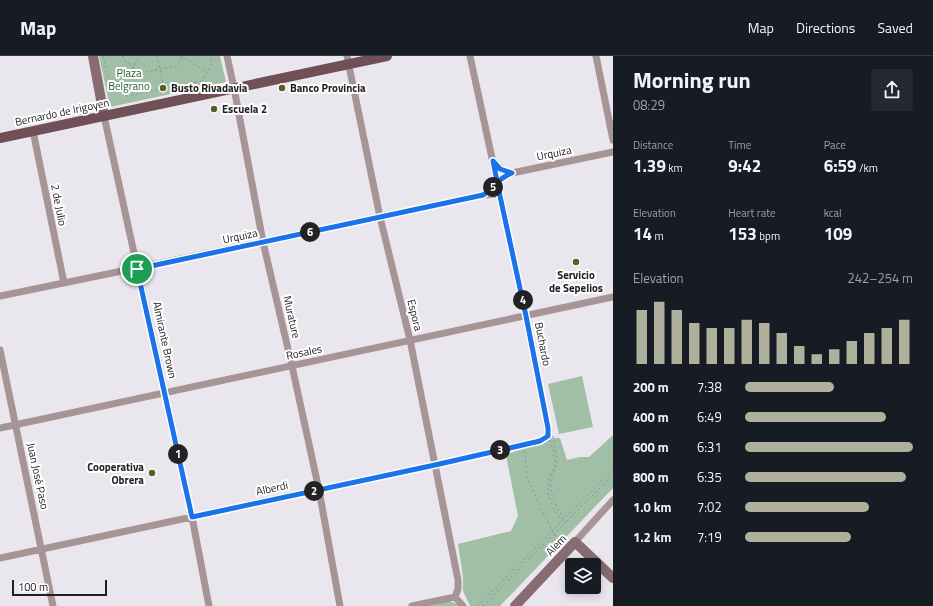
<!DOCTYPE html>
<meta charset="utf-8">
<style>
body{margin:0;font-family:"Titillium Web",sans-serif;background:#242831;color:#f1f3f6;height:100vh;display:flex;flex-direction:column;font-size:15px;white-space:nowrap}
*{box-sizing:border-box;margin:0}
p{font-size:13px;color:#9ea1a6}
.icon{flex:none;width:22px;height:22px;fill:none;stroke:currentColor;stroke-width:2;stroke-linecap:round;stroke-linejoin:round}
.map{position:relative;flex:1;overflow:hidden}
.details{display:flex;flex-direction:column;background:#171b24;width:320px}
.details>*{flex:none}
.tools{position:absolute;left:565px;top:502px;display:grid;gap:8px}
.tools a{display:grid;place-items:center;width:36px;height:36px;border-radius:4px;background:#171b24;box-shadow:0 2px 10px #0003;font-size:20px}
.scale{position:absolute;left:12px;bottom:10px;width:95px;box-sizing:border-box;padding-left:4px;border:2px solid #202022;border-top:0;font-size:11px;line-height:14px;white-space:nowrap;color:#202022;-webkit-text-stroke:3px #fff;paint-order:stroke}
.pin{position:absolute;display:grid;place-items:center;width:34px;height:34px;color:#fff;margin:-17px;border:2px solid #fff;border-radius:50%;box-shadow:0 1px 4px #0007}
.km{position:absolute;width:20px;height:20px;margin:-10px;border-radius:50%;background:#222;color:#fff;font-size:11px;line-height:20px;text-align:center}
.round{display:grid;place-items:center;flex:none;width:42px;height:42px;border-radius:4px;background:#242831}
.head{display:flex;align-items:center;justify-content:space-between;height:68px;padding:0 20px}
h1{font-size:22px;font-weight:700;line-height:30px}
.figures{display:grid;grid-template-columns:repeat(3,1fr);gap:6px;height:68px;padding:4px 20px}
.figures div{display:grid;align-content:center}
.figures b{font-size:17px;font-weight:700}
.figures small{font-size:11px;font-weight:400}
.figures p{font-size:11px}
.chart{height:112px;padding:8px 20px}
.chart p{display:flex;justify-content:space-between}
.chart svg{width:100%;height:72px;margin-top:4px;stroke:#aeb09b;stroke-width:6}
ul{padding:0 20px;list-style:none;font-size:13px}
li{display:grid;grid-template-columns:64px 48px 1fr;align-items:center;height:30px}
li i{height:10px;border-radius:5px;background:#aeb09b}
header{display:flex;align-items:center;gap:24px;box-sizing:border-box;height:56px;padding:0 20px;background:#171b24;border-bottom:1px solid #363941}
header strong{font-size:19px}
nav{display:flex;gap:22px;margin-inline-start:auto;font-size:14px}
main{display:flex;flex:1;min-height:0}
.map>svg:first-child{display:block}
.green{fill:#a0bfa6}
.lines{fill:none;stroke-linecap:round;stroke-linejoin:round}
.path{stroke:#908f93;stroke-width:1;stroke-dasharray:2 3;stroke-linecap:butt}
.street{stroke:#a79497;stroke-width:7}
.secondary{stroke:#876c71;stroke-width:10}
.primary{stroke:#704f56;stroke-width:10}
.route-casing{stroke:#fff;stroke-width:8}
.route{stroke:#1a73e8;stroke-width:5}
.poi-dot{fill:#5b5d2b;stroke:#fff;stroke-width:1.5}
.labels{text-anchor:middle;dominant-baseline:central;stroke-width:4;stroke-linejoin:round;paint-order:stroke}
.park-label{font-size:11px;fill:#255934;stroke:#fff}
.poi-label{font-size:11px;font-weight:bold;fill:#202022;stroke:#fff;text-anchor:start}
.street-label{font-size:11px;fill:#202022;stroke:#fff}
</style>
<header>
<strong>Map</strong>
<nav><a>Map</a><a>Directions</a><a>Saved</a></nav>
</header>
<main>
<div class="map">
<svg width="613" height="550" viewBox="0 0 613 550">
<rect width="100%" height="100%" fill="#e9e7ed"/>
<!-- green -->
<path class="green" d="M 99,0 L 220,0 L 226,26 L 110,51 Z
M 582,320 L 593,371 L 559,378 L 548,328 Z
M 613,379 L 613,432 L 500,550 L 470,550 L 463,535 L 463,521 L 458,488 L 511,475 L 518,460 L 506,399 L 549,382 L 560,382 L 567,404 L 580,401 L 589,401 Z
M 449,545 L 457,548 L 458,550 L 430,550 Z"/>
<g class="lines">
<!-- path -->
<path class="path" d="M 103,0 L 110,31 L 127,40 L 201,25 L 212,9 L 210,0
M 123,0 L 124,4 L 142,17 L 176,10 L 183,0
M 157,0 L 164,32
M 181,0 L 206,16
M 118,34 L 140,0
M 548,380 L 553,380 C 554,390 558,402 556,411 C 555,414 553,417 552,420 C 547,435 557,454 566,465 L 564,467 C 553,455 545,439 549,422 C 550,418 553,415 554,411 C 556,400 552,390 548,380 Z
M 525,395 L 527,421 L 552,475 L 562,489
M 567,465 L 613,419
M 478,550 L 613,413
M 483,550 L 565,467"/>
<!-- street -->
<path class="street" d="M 227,0 L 234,32 L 263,186 L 292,310 L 319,434 L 340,550
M 347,0 L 380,161 L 410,284 L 458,524 L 458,533 L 455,541 L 412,550
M 596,0 L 613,84
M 104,60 L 192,461 L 209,550
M 33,75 L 64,227
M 493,105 L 504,115 L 512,117
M 485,138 C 497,131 497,123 512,117 L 613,96
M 0,240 L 263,186 L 483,139 L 496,138 L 500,140
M 0,294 L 53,550
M 0,372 L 613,241
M 575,486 L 613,444
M 0,502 L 435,409 L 540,385 L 547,382 L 548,374 L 526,260 L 470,0
M 455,541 L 463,550"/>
<!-- secondary -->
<path class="secondary" d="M 93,0 L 104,60
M 515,550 L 575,486 L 613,522"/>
<!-- primary -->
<path class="primary" d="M 0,82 L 387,0"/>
</g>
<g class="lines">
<defs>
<path id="route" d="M 137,213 L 192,461 L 435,409 L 540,385 L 548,380 L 548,372 L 526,260 L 500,140 L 493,105 L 500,113 L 512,117 C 496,123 496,132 483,139 L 137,213"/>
</defs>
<!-- route casing -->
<use href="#route" class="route-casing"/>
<!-- route -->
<use href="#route" class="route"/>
</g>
<!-- markers -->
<g class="poi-dot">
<circle cx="163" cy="32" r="4"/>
<circle cx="282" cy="32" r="4"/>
<circle cx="214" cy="53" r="4"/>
<circle cx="576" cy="206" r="4"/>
<circle cx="152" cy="417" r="4"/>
</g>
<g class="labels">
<!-- park labels -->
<g class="park-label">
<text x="129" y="17">Plaza<tspan x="129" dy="13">Belgrano</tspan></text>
</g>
<!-- poi labels -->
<g class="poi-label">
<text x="171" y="32">Busto Rivadavia</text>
<text x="290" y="32">Banco Provincia</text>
<text x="222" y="53">Escuela 2</text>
<text x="576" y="219" text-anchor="middle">Servicio<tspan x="576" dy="13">de Sepelios</tspan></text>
<text x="144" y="411" text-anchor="end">Cooperativa<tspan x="144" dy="13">Obrera</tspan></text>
</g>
<!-- street labels -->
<g class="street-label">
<text transform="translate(62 56) rotate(-12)">Bernardo de Irigoyen</text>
<text transform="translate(554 97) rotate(-12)">Urquiza</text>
<text transform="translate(59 149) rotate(79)">2 de Julio</text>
<text transform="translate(240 180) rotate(-12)">Urquiza</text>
<text transform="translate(415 259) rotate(76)">Espora</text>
<text transform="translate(292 261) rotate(77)">Murature</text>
<text transform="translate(165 284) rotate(78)">Almirante Brown</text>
<text transform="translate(543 288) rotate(79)">Buchardo</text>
<text transform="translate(304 296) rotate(-12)">Rosales</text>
<text transform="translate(38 420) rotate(78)">Juan José Paso</text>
<text transform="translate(272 432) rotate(-12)">Alberdi</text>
<text transform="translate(556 489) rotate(-47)">Alem</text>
</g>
</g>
</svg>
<div class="tools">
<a><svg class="icon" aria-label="layers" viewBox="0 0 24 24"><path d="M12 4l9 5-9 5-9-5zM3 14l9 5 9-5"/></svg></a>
</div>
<div class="scale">100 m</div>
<div class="pin" style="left:137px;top:213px;background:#1e9e55"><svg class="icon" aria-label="arrive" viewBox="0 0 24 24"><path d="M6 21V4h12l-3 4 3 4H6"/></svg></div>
<b class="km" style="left:178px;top:398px">1</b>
<b class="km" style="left:314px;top:435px">2</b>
<b class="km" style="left:500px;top:394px">3</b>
<b class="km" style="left:523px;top:244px">4</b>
<b class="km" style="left:493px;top:131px">5</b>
<b class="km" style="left:310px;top:176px">6</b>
</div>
<section class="details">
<div class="head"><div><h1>Morning run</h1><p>08:29</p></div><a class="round"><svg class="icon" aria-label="share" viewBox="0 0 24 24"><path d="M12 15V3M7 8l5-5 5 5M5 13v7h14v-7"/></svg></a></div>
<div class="figures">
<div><p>Distance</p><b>1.39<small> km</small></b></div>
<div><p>Time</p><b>9:42</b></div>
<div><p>Pace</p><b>6:59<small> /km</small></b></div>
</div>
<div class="figures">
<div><p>Elevation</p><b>14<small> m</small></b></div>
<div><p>Heart rate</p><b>153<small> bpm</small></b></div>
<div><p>kcal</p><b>109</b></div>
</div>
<div class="chart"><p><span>Elevation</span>242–254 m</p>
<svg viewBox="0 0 160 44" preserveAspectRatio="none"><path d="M5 44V11M15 44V6M25 44V11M35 44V19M45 44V22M55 44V22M65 44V17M75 44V19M85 44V25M95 44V33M105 44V38M115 44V35M125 44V30M135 44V25M145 44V22M155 44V17"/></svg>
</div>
<ul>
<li><b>200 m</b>7:38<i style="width:53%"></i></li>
<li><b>400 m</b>6:49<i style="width:84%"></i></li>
<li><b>600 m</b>6:31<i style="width:100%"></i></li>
<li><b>800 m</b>6:35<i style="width:96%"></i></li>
<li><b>1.0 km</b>7:02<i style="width:74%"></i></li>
<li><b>1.2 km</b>7:19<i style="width:63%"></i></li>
</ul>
</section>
</main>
